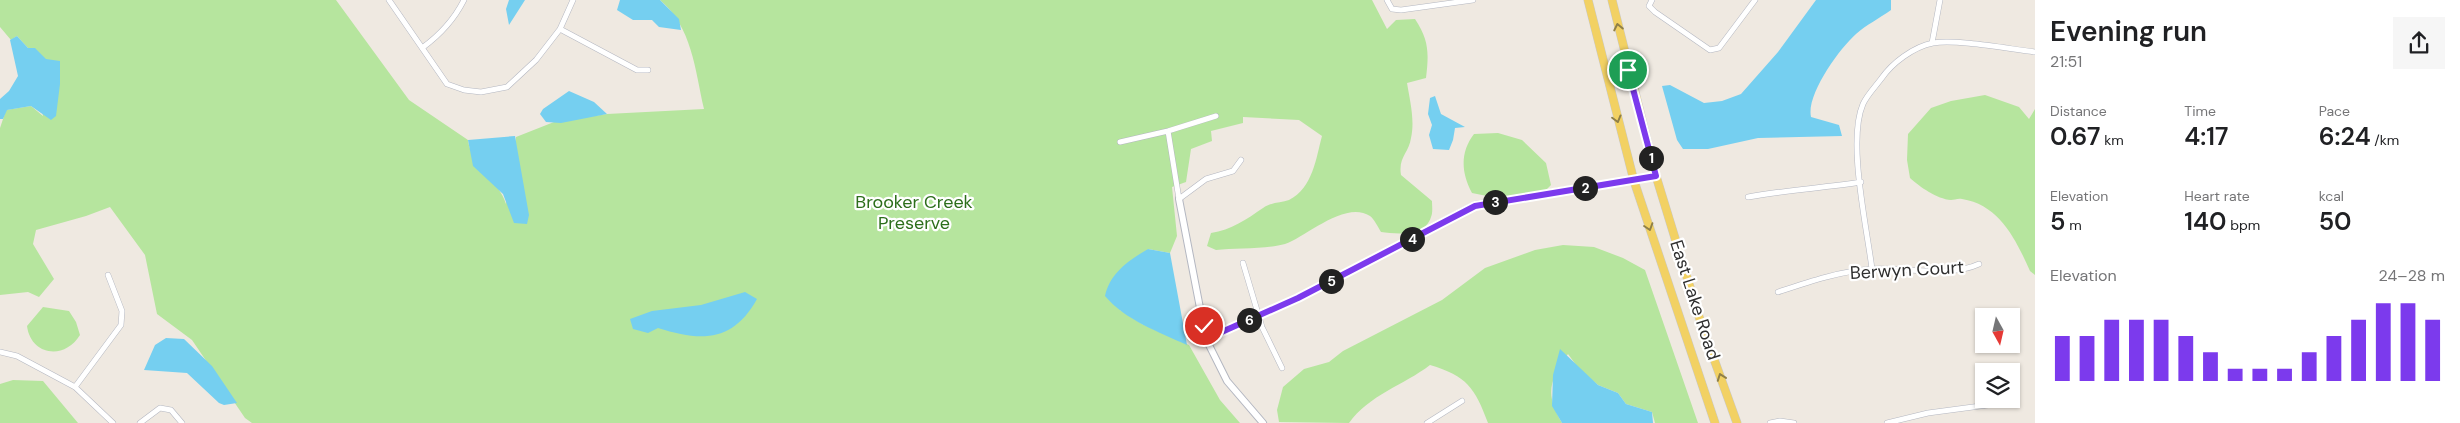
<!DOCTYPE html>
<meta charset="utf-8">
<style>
body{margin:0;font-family:"DM Sans",sans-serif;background:#f6f6f6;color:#202124;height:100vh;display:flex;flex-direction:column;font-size:19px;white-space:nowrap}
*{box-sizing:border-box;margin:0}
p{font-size:16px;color:#757577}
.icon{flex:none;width:28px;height:28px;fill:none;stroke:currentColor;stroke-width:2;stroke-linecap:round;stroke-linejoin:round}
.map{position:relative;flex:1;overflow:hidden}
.details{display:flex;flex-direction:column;background:#fff;width:425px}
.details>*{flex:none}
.needle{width:32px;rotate:172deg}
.buttons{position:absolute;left:1975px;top:308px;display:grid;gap:10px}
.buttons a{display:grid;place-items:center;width:45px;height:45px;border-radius:0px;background:#fff;box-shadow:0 1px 4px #0004;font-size:25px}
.pin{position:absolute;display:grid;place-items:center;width:42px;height:42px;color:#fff;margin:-21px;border:2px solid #fff;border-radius:50%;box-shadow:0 1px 5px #0007}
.km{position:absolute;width:25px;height:25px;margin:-12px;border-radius:50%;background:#222;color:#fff;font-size:14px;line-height:25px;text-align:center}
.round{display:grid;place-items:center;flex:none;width:52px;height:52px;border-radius:0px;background:#f6f6f6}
.head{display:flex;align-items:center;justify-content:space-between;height:85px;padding:0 15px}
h1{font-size:28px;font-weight:600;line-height:38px}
.metrics{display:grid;grid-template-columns:repeat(3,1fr);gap:8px;height:85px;padding:5px 15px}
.metrics div{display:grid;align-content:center}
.metrics b{font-size:25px;font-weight:600}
.metrics small{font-size:14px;font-weight:400}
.metrics p{font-size:14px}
.chart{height:140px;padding:10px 15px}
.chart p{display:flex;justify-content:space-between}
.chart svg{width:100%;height:90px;margin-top:5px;stroke:#7c3aed;stroke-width:6}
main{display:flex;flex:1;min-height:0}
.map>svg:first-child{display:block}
.green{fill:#b6e59e}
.water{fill:#75cff0}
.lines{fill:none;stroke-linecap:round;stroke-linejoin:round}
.minor-casing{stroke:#b4b7c1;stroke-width:6}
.tertiary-casing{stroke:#b4b7c1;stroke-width:8}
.primary-casing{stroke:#c9c9c9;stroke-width:9}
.minor{stroke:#fff;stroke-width:5}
.tertiary{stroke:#fff;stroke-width:6}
.primary{stroke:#f2d163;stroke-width:8}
.oneway{stroke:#908048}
.route-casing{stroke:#fff;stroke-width:10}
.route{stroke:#7c3aed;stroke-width:6}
.labels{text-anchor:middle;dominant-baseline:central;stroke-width:4.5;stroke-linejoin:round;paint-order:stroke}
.park-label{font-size:18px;fill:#2c6e1b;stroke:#fff}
.street-label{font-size:18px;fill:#2e2e2e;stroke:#fff}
</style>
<main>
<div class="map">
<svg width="2035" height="423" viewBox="0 0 2035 423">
<rect width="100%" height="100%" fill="#efe9e1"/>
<!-- green -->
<path class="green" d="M 0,0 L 336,0 L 409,100 L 468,140 C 471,166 499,180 506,204 L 516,137 L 554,122 L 607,114 L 704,109 C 695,69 692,27 660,0 L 1372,0 L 1387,29 L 1396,20 L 1415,19 C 1429,40 1429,53 1426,78 L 1407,83 C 1410,101 1415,120 1411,138 C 1409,153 1398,157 1401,175 L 1432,201 C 1432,205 1433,213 1431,217 C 1425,237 1397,234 1381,232 C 1378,227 1374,219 1370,216 C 1345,200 1306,237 1285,244 C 1268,249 1235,248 1216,250 L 1207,246 L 1211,233 C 1231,230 1247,219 1263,208 C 1271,202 1281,203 1289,200 C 1313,188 1316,158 1322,136 L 1299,120 L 1243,117 L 1243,123 L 1211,131 L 1212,141 L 1191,149 L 1186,182 L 1172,187 L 1177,236 L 1170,253 L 1148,249 L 1120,310 L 1142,324 L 1189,345 L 1220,400 L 1240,423 L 252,423 L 245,418 L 192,340 L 157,314 L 145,255 L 110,207 L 86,216 L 36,230 L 33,244 L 54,279 L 39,297 L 28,292 L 0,295 L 0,128 L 6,110 L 31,106 L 43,116 L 28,48 L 17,36 L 11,40 L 0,27 Z
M 1985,95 L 2019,107 L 2029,119 L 2035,109 L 2035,275 L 2030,271 C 2016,240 2000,205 1962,199 C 1958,198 1954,200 1951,200 C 1937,199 1920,187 1910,178 L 1907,160 L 1908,134 L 1931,108 L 1951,101 Z
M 1498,133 L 1522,140 L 1546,163 L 1551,185 L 1545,191 L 1497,198 L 1472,193 C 1461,173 1460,152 1474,134 Z
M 1563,245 L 1594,247 L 1623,258 L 1645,270 L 1698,423 L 1655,423 L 1652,412 L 1626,404 L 1618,393 L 1598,385 L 1579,369 L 1568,354 C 1549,381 1545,394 1562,423 L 1488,423 C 1475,388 1467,376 1430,365 C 1404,385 1369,395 1349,423 L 1279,422 L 1277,410 L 1283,387 L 1304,369 L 1329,362 L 1343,351 L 1442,300 L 1485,268 L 1535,250 Z
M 43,307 L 69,311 L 76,322 L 80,335 C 65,360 31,356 27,326 Z
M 13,380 L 43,381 L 78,423 L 0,423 L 0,384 Z"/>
<!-- water -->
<path class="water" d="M 509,0 L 525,0 L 509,25 L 506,9 Z
M 620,0 L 660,0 L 679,19 L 681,30 L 659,27 L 652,20 L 633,20 L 617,10 Z
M 1816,0 L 1891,0 L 1891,10 C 1880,18 1866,25 1856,34 C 1839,49 1806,95 1811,117 L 1839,125 L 1842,136 L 1758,138 L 1708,149 L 1683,149 L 1677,140 L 1662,86 L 1670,85 L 1704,103 L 1722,101 L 1741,94 L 1778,52 Z
M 17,36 L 28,48 L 35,48 L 46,59 L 60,61 L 60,84 L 56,116 L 51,120 L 31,106 L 7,110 L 3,119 L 0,119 L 0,99 L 9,91 L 18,76 L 10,40 Z
M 569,91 L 594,102 L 607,114 L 561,123 L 546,122 L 540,114 L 543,109 Z
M 1435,96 L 1441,114 L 1465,127 L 1455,128 L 1453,140 L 1449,150 L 1433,149 L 1429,135 L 1432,125 L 1428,114 L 1430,98 Z
M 515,136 L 529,215 L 527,224 L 514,223 L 503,194 L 473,166 L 468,140 Z
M 1148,249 L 1170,253 L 1187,345 C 1159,332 1125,320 1105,296 C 1110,273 1129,260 1148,249 Z
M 745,292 L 757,299 C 733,342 702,342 658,328 L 648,333 L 633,329 L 630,319 L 652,311 L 701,305 Z
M 166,338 L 184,339 L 212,366 L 237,403 L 224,405 L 219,403 L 187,373 L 144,370 L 155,345 Z
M 1560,349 L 1598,385 L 1618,393 L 1626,404 L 1652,412 L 1653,423 L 1562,423 L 1552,406 L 1553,375 Z"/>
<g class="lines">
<defs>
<path id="minor" d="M 389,0 L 447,84 L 464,90 L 481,92 L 507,87 L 536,60 L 560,29 L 573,0
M 1387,0 L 1392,9 L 1401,10 L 1473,0
M 1652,0 L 1649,6 L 1655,12 L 1710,50 L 1719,48 L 1755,0
M 560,29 L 637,70 L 648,70
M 1932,43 L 1940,0
M 422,48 C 440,35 454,20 464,0
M 1168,131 L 1179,199 L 1206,179 L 1233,171 L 1241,160
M 1120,142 L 1168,131 L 1216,116
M 1748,197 C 1786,190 1823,188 1861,182
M 1243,263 L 1262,327 L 1282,368
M 1872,269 C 1867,228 1847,141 1863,104 C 1867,95 1875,87 1881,79 C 1892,63 1913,47 1933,43 C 1957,39 2009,49 2035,52
M 1778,292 C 1808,282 1840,271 1872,269 C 1905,267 1949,278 1979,264
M 0,352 L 17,356 L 75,387 L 113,423
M 75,387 L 121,325 L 122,311 L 108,275
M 140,423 L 160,408 L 171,410 L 182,423
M 1427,423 L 1462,401
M 1770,423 L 1780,421 L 1794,423
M 1887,423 L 1928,413 L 1988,405"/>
<path id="tertiary" d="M 1179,199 L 1206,339 L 1227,381 L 1263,423
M 1206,339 L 1298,298 L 1475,205 L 1656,176"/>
<path id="primary" d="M 1588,0 L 1634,181 L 1715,423
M 1612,0 L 1656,176 L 1701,323 L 1737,423"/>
</defs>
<!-- minor casing -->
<use href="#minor" class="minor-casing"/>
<!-- tertiary casing -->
<use href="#tertiary" class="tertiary-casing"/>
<!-- primary casing -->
<use href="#primary" class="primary-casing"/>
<!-- minor -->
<use href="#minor" class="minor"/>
<!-- tertiary -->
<use href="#tertiary" class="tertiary"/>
<!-- primary -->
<use href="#primary" class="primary"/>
</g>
<!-- one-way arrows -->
<defs><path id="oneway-chevron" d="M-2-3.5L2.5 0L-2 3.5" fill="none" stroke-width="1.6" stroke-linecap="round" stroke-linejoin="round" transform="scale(1.25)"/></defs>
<g class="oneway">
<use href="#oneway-chevron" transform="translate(1618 27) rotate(-102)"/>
<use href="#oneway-chevron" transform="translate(1617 119) rotate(75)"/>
<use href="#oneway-chevron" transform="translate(1649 227) rotate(72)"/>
<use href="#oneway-chevron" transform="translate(1721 377) rotate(-110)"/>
</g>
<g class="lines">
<defs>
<path id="route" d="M 1204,326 L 1206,339 L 1298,298 L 1475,206 L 1656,176 L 1628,70"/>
</defs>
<!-- route casing -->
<use href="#route" class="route-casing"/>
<!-- route -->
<use href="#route" class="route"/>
</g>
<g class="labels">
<!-- park labels -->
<g class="park-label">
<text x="914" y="202">Brooker Creek<tspan x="914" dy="21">Preserve</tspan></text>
</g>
<!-- street labels -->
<g class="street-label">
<text transform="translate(1907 270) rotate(-3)">Berwyn Court</text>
<text transform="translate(1695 300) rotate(72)">East Lake Road</text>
</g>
</g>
</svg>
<div class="buttons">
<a><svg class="needle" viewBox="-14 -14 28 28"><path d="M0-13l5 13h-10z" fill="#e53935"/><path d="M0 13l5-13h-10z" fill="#757577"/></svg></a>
<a><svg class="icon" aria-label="layers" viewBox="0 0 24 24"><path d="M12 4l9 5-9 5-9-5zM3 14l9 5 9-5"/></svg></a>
</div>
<div class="pin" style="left:1628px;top:70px;background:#1e9e55"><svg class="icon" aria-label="arrive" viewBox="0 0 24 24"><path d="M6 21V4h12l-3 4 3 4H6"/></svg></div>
<div class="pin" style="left:1204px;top:326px;background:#d93025"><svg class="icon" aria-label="check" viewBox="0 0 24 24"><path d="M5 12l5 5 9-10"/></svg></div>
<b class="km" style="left:1651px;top:158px">1</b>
<b class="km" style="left:1585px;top:188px">2</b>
<b class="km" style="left:1495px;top:202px">3</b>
<b class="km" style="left:1412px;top:239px">4</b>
<b class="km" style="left:1331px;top:281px">5</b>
<b class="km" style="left:1249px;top:320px">6</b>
</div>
<section class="details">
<div class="head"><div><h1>Evening run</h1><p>21:51</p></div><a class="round"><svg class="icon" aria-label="share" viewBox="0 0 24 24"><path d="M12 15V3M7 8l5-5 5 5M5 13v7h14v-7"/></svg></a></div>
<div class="metrics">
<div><p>Distance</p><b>0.67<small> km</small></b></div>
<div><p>Time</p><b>4:17</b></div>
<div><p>Pace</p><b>6:24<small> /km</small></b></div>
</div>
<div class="metrics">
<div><p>Elevation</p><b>5<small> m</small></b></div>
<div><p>Heart rate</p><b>140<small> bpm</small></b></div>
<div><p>kcal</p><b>50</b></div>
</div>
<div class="chart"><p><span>Elevation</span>24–28 m</p>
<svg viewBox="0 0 160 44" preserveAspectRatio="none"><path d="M5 44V22M15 44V22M25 44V14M35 44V14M45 44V14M55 44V22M65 44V30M75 44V38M85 44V38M95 44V38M105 44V30M115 44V22M125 44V14M135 44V6M145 44V6M155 44V14"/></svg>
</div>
</section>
</main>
